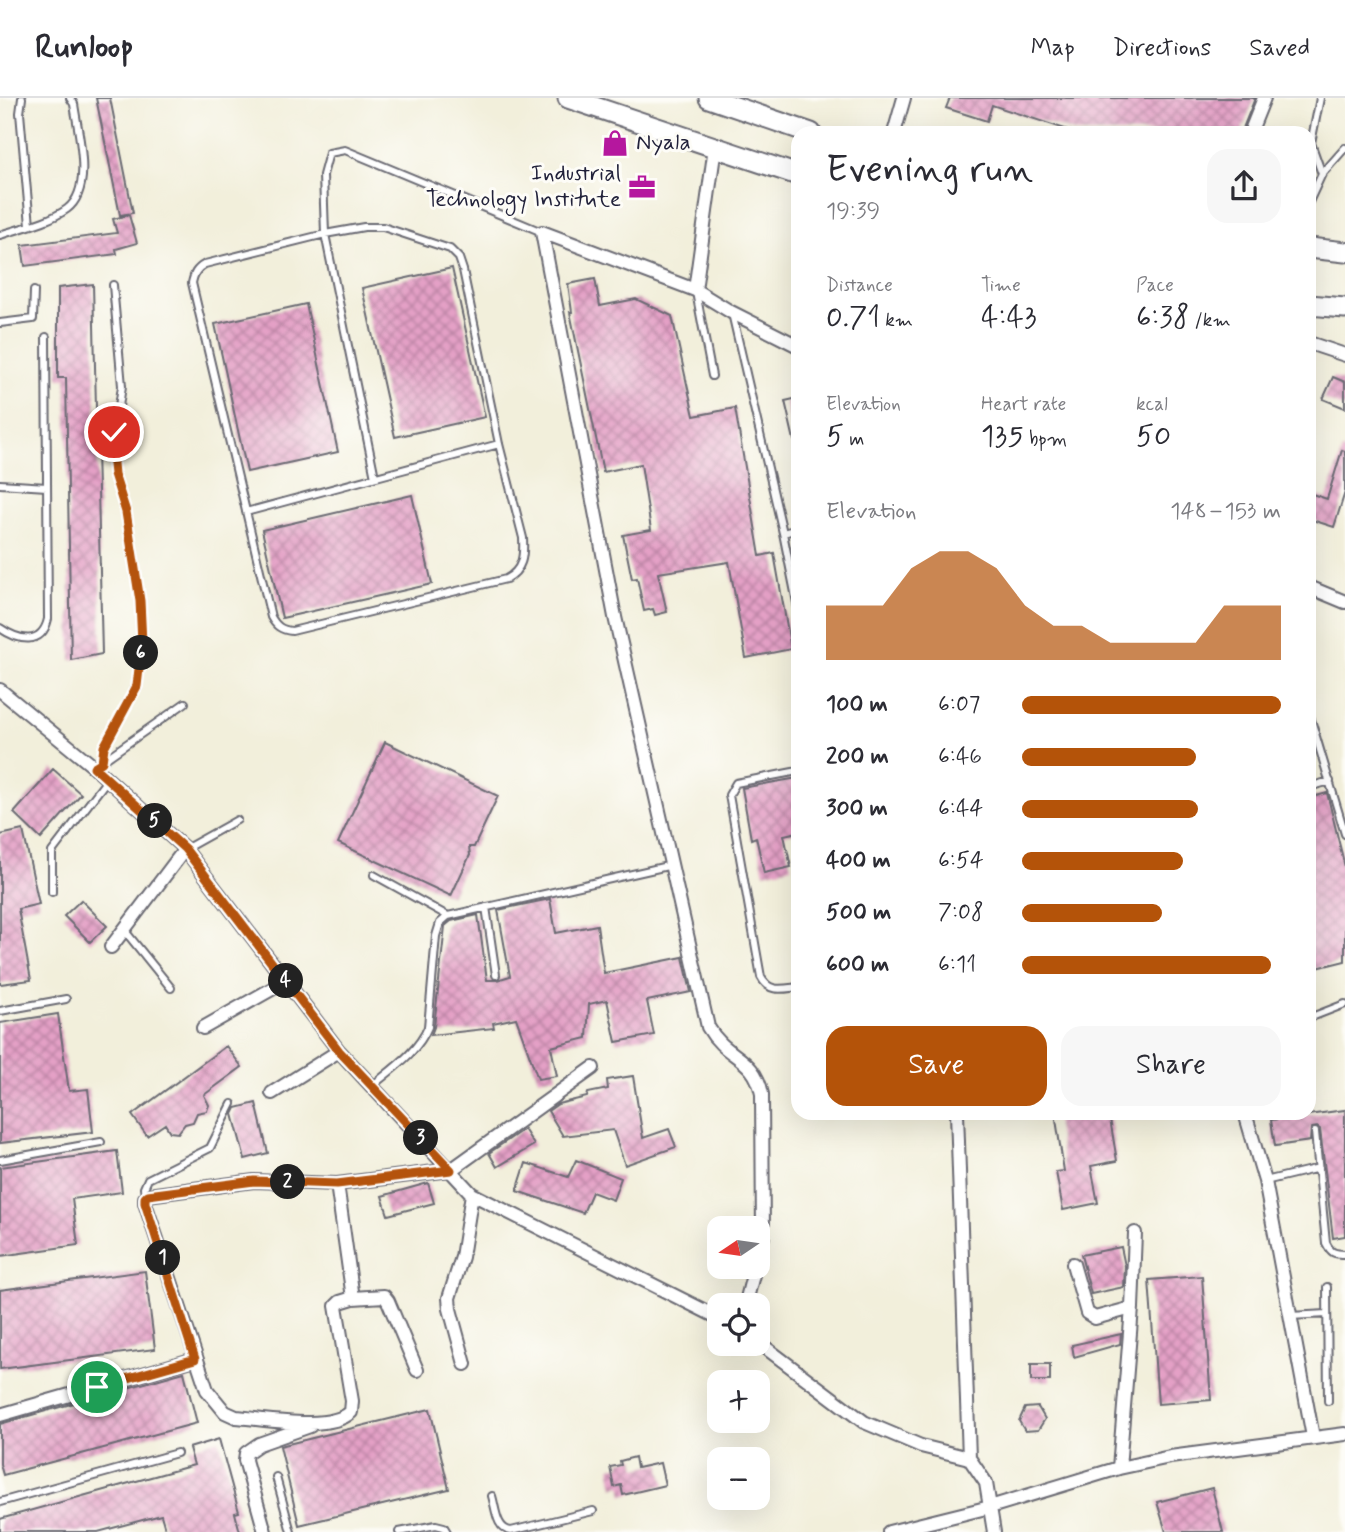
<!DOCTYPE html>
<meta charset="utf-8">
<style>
body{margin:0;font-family:Mynerve,sans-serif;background:#f7f7f7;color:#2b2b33;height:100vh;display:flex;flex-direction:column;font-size:26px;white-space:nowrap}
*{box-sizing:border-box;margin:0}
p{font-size:23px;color:#7c7c81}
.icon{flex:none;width:38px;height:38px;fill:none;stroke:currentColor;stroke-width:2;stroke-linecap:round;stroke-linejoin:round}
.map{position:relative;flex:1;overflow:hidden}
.sheet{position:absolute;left:791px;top:28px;width:525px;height:994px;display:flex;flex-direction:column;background:#fff;border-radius:21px;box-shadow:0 7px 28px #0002}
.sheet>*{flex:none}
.needle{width:46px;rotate:257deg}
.buttons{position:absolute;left:707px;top:1118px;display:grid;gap:14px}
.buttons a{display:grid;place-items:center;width:63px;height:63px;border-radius:14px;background:#fff;box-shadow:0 7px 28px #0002;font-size:35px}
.pin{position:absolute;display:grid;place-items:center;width:60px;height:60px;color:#fff;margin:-30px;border:4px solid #fff;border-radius:50%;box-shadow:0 2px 7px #0007}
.km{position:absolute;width:35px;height:35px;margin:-18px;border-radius:50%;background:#222;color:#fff;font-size:19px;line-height:35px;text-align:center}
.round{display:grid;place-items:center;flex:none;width:74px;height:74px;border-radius:21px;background:#f7f7f7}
.overview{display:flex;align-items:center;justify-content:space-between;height:119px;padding:0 35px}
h1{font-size:38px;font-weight:600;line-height:52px}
.figures{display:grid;grid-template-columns:repeat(3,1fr);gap:10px;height:119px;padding:7px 35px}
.figures div{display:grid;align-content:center}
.figures b{font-size:30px;font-weight:600}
.figures small{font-size:19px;font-weight:400}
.figures p{font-size:19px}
.chart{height:196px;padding:14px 35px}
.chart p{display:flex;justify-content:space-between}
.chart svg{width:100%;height:126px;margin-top:7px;fill:#b45309;opacity:.7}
.action{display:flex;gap:14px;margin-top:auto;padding:14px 35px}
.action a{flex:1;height:80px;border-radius:21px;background:#b45309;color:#fff;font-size:28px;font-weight:600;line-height:80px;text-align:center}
.action a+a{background:#f7f7f7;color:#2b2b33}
ul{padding:0 35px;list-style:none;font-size:23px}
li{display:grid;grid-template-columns:112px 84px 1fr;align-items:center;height:52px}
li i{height:18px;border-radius:9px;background:#b45309}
header{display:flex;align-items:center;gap:42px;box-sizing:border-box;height:98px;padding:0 35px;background:#fff;border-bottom:2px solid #e1e1e2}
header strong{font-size:33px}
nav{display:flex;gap:38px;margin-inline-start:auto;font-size:24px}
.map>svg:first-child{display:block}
.building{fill:url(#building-cross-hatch)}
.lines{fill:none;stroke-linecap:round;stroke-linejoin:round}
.lane-casing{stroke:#6b6a73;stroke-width:10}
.street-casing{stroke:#6b6a73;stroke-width:16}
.primary-casing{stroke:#6b6a73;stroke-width:23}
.lane{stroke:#fff;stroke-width:6}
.street{stroke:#fff;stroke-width:12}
.primary{stroke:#fff;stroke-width:19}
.route-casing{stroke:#fff;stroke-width:14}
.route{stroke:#b45309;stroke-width:9}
.labels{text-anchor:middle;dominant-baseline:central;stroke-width:6;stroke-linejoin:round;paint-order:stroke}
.poi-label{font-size:23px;fill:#22223b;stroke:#fdfcf7;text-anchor:start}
</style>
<header>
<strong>Runloop</strong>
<nav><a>Map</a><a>Directions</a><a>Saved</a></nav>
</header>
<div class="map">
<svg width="1345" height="1434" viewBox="0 0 1345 1434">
<defs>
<pattern id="building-cross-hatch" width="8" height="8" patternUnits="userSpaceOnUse" patternTransform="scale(1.75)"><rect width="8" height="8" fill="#e4a0c6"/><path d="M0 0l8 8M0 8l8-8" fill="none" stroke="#b882a2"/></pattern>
</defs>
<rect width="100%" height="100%" fill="#fdfcf7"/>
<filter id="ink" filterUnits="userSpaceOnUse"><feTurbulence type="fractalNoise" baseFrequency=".0143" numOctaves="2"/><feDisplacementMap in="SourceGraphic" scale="14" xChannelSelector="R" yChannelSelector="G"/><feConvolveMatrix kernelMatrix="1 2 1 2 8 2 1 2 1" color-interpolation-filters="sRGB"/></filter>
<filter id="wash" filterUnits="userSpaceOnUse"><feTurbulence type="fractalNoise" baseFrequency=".00686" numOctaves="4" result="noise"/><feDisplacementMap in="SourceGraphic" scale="28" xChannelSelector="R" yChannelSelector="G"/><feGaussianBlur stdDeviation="1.57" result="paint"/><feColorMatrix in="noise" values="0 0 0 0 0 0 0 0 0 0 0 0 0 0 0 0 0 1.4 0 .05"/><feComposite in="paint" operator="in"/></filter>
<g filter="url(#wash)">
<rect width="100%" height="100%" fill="#f2efdb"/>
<g id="blocks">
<!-- building -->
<path class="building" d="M 96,0 L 110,0 L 133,115 L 120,117 Z
M 950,0 L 1255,0 L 1241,35 L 1077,35 L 992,7 L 987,23 L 946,10 Z
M 129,117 L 137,145 L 116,151 L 117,156 L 25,168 L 22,147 L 117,135 L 113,121 Z
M 452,170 L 485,319 L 395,339 L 362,190 Z
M 595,181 L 600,208 L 636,201 L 672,218 L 694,318 L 735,310 L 760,458 L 774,455 L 791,551 L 746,560 L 729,464 L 658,475 L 667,514 L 655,517 L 653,511 L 644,513 L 637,480 L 632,481 L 623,437 L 651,432 L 641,366 L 603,374 L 570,214 L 572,214 L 568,186 Z
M 93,186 L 102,556 L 71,562 L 66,280 L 58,280 L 58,190 Z
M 306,206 L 338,354 L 247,374 L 215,226 Z
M 1333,279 L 1345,284 L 1345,310 L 1323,301 Z
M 798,300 L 798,341 L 794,342 L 785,303 Z
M 1342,352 L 1345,353 L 1345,394 L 1334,429 L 1309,421 L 1309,395 L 1327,401 Z
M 412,397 L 432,486 L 282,520 L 262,432 Z
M 385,644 L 498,698 L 474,749 L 469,749 L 470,757 L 451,798 L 338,745 Z
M 53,671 L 81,696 L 41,741 L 14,715 Z
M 798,680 L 798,734 L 784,737 L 791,769 L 764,775 L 756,739 L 751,741 L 742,690 Z
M 1327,695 L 1345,769 L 1345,863 L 1309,872 L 1309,700 Z
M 23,732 L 39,806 L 18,811 L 31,882 L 0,886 L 0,737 Z
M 550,801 L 556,835 L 597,827 L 604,875 L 683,859 L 691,894 L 647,903 L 654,937 L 616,944 L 607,902 L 589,906 L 587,940 L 551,949 L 557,978 L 538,981 L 516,920 L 493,925 L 494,930 L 431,937 L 434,929 L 445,828 L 451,823 L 478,817 L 487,882 L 497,882 L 510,878 L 498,812 Z
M 81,802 L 107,828 L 90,844 L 64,818 Z
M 58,916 L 69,993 L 88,991 L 93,1034 L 0,1045 L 0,925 Z
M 226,948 L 242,969 L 204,997 L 209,1007 L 207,1013 L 197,1015 L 193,1024 L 185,1026 L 178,1035 L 170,1034 L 165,1026 L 147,1038 L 132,1017 Z
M 633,978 L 643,1040 L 669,1031 L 676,1049 L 625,1067 L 613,1032 L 563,1038 L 548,1013 L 558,1006 L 587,999 L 588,995 L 608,991 L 607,982 Z
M 256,1005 L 268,1055 L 245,1061 L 233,1016 L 236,1010 Z
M 1345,1012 L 1345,1138 L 1333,1140 L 1320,1031 L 1317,1029 L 1311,1030 L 1310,1043 L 1275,1048 L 1271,1022 Z
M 1055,1015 L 1109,1015 L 1117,1063 L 1091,1068 L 1098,1105 L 1063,1112 L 1056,1074 L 1064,1073 Z
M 524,1031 L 534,1047 L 497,1069 L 489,1055 Z
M 117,1053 L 122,1094 L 72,1101 L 78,1147 L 0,1158 L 0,1069 Z
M 576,1062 L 621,1080 L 613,1102 L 592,1094 L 583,1115 L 517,1093 L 526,1065 L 568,1079 Z
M 428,1085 L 434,1105 L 388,1117 L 382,1098 Z
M 1121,1149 L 1125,1168 L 1124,1189 L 1091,1196 L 1081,1157 Z
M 145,1173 L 155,1251 L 0,1271 L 0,1192 Z
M 1202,1178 L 1211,1302 L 1158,1306 L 1149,1182 Z
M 1121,1236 L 1120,1246 L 1074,1259 L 1072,1247 Z
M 1031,1266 L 1050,1266 L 1050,1283 L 1031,1283 Z
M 184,1274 L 197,1325 L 3,1377 L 0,1366 L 0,1326 Z
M 1038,1309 L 1045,1321 L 1038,1332 L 1025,1333 L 1019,1323 L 1025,1310 Z
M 430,1311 L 449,1391 L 299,1427 L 280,1348 Z
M 219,1341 L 239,1414 L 235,1415 L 240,1434 L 166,1434 L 161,1417 L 98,1434 L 0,1434 L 0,1421 L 194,1367 L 189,1350 Z
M 635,1359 L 637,1370 L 660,1365 L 665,1387 L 623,1397 L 621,1387 L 614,1389 L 610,1369 L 621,1367 L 620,1363 Z
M 1212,1390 L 1223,1434 L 1166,1434 L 1157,1404 Z"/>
</g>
</g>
<g filter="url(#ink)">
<use href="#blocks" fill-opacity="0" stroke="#6b6a73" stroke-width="2"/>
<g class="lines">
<defs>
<path id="lane" d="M 22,0 L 20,15 L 30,127
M 1320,0 L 1311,45 L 1322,76
M 1309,104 L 1322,76 L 1345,50
M 364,129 L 383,129 L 450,151 L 459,160 L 463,172 L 499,346 L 523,440 C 524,458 523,472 506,481 L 292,533 C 281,532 276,528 271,519 L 192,185 C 194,176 196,171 205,166 L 325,136 Z
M 0,137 C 21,130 49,124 67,111 C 94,91 78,35 74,6 L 70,0
M 696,194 L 712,278
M 732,215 L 783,435 L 798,510
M 0,225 L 33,221 L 34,193
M 375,379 L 325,136 L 323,77 L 329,55 L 345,52 L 542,134
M 0,386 L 47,389
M 246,414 L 499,346
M 783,435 L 798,431
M 0,530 C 19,543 42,548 48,521 L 46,239
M 1309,615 L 1345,736
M 101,664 L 185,605
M 102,664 L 104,649 L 137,588 L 142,545 L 140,503 L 126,414 L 114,376 L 112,356 L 122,288 L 113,187
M 798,673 L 736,685 L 729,697 L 761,879 C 769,895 782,891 798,889
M 1309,689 L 1330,683
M 185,751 L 237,722
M 374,777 L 448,818
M 52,794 L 52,754 L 107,682
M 486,809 L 496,877
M 125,833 L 171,890
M 0,913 L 66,901
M 1309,920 L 1345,906
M 372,988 C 392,971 418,954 428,929 L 436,838 L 440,825 L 448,818 L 672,767
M 1315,1034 L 1326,1145 C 1331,1155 1334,1156 1345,1156
M 0,1062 L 101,1044
M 1265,1083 L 1319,1070
M 145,1098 L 144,1090 L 148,1081 L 210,1050 L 232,1006
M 1327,1189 L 1328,1303
M 1290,1218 L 1327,1216
M 276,1379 L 291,1434
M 492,1398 C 496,1411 496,1431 511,1433 L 593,1413
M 0,1404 L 177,1355
M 399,1434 L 436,1427 L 444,1429 L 447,1434"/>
<path id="street" d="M 894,35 L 904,0
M 1250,35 L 1264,0
M 542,134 L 615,519 L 708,929 C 727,962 754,957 762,996 L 763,1138 L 758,1158
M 542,134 L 695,192 L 731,214 L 798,248
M 695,192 L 715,49
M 1309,245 L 1345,257
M 1309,489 L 1345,504
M 0,592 L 94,669 L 185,751 L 339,953 L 472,1096 L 719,1220
M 111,849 L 185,751
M 203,930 L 286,883
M 272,995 L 339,953
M 957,1015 L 969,1360
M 1245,1015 L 1265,1083 L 1313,1339
M 337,1086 L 353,1200 L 340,1204 L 336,1208 L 352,1303 L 351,1314 C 329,1334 265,1321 236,1319 L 225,1314 L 207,1292 L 145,1105 L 145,1100 L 148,1097 L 254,1083 L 337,1086 L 451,1072 L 593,970
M 1073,1166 L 1087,1215 L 1095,1220 L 1132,1210
M 353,1200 L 384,1198 L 388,1203 L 417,1272
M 745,1208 L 755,1169
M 758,1244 L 864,1324 L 921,1348 L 969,1360 L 986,1385 L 994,1434
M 465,1266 L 450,1211 L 449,1200 L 462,1159 L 472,1096
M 0,1317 L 195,1261
M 1119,1370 L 1132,1210 L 1135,1135
M 265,1434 L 245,1362 L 246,1355 L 259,1346 L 310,1328
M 889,1434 L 990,1409 L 1119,1370 L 1170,1359 L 1345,1336"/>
<path id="primary" d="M 568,0 L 798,77
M 709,0 L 811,35
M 1309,150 L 1345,154
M 1309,207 L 1345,210"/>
</defs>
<!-- lane casing -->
<use href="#lane" class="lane-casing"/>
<!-- street casing -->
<use href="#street" class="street-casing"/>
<!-- primary casing -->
<use href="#primary" class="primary-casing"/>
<!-- lane -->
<use href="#lane" class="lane"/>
<!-- street -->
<use href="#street" class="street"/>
<!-- primary -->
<use href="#primary" class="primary"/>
</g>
</g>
<g class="lines" filter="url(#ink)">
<defs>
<path id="route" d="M 97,1289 L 195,1261 L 145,1105 L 145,1100 L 148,1097 L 254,1083 L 337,1086 L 451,1072 L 339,953 L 185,751 L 94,669 L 102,664 L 104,649 L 137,588 L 142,545 L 140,503 L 126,414 L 114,376 L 112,356 L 114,334"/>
</defs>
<!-- route casing -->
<use href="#route" class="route-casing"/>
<!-- route -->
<use href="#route" class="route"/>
</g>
<!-- icons -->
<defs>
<symbol id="shop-bare" viewBox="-9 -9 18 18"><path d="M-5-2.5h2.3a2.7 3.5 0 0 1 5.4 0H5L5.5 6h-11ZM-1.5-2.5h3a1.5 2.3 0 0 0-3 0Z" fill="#b5179e" stroke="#fdfcf7" stroke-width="2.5" paint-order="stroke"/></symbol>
<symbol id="office-bare" viewBox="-9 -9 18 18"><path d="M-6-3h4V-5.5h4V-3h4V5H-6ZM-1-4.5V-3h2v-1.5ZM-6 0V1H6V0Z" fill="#b5179e" stroke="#fdfcf7" stroke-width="2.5" paint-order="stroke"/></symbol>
</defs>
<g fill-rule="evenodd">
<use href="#shop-bare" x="596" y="26" width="38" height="38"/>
<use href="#office-bare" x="623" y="70" width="38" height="38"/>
</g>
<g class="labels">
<!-- poi labels -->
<g class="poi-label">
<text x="636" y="45">Nyala</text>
<text x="621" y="76" text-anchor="end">Industrial<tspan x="621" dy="26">Technology Institute</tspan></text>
</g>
</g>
</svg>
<div class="buttons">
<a><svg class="needle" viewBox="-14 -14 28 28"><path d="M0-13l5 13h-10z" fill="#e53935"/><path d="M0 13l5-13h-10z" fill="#7c7c81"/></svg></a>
<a><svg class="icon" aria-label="locate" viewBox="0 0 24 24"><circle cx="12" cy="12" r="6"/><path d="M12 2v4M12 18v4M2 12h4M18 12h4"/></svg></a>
<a>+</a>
<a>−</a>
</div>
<div class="pin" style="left:97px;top:1289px;background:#1e9e55"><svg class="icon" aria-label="arrive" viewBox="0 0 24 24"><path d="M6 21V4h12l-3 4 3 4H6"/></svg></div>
<div class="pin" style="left:114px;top:334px;background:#d93025"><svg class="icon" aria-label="check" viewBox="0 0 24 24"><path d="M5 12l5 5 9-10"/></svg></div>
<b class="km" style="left:163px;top:1160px">1</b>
<b class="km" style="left:288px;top:1084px">2</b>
<b class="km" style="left:421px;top:1040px">3</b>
<b class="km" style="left:286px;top:883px">4</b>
<b class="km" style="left:155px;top:723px">5</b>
<b class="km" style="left:141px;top:555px">6</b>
<section class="sheet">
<div class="overview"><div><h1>Evening run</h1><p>19:39</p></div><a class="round"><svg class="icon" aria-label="share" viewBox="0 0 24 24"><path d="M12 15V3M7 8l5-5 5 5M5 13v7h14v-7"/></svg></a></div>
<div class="figures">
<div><p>Distance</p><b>0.71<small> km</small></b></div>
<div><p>Time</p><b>4:43</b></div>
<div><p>Pace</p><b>6:38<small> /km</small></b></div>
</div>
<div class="figures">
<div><p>Elevation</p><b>5<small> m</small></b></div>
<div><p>Heart rate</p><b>135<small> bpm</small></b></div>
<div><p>kcal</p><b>50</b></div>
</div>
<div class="chart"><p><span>Elevation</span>148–153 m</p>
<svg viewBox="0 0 160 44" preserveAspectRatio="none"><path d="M0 44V25L10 25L20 25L30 12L40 6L50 6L60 12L70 25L80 32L90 32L100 38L110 38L120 38L130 38L140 25L150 25L160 25V44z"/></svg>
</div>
<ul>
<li><b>100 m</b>6:07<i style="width:100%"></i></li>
<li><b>200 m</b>6:46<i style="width:67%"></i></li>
<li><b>300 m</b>6:44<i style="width:68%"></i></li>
<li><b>400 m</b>6:54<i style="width:62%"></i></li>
<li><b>500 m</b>7:08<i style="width:54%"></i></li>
<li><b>600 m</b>6:11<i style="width:96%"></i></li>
</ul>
<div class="action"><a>Save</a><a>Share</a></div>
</section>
</div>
